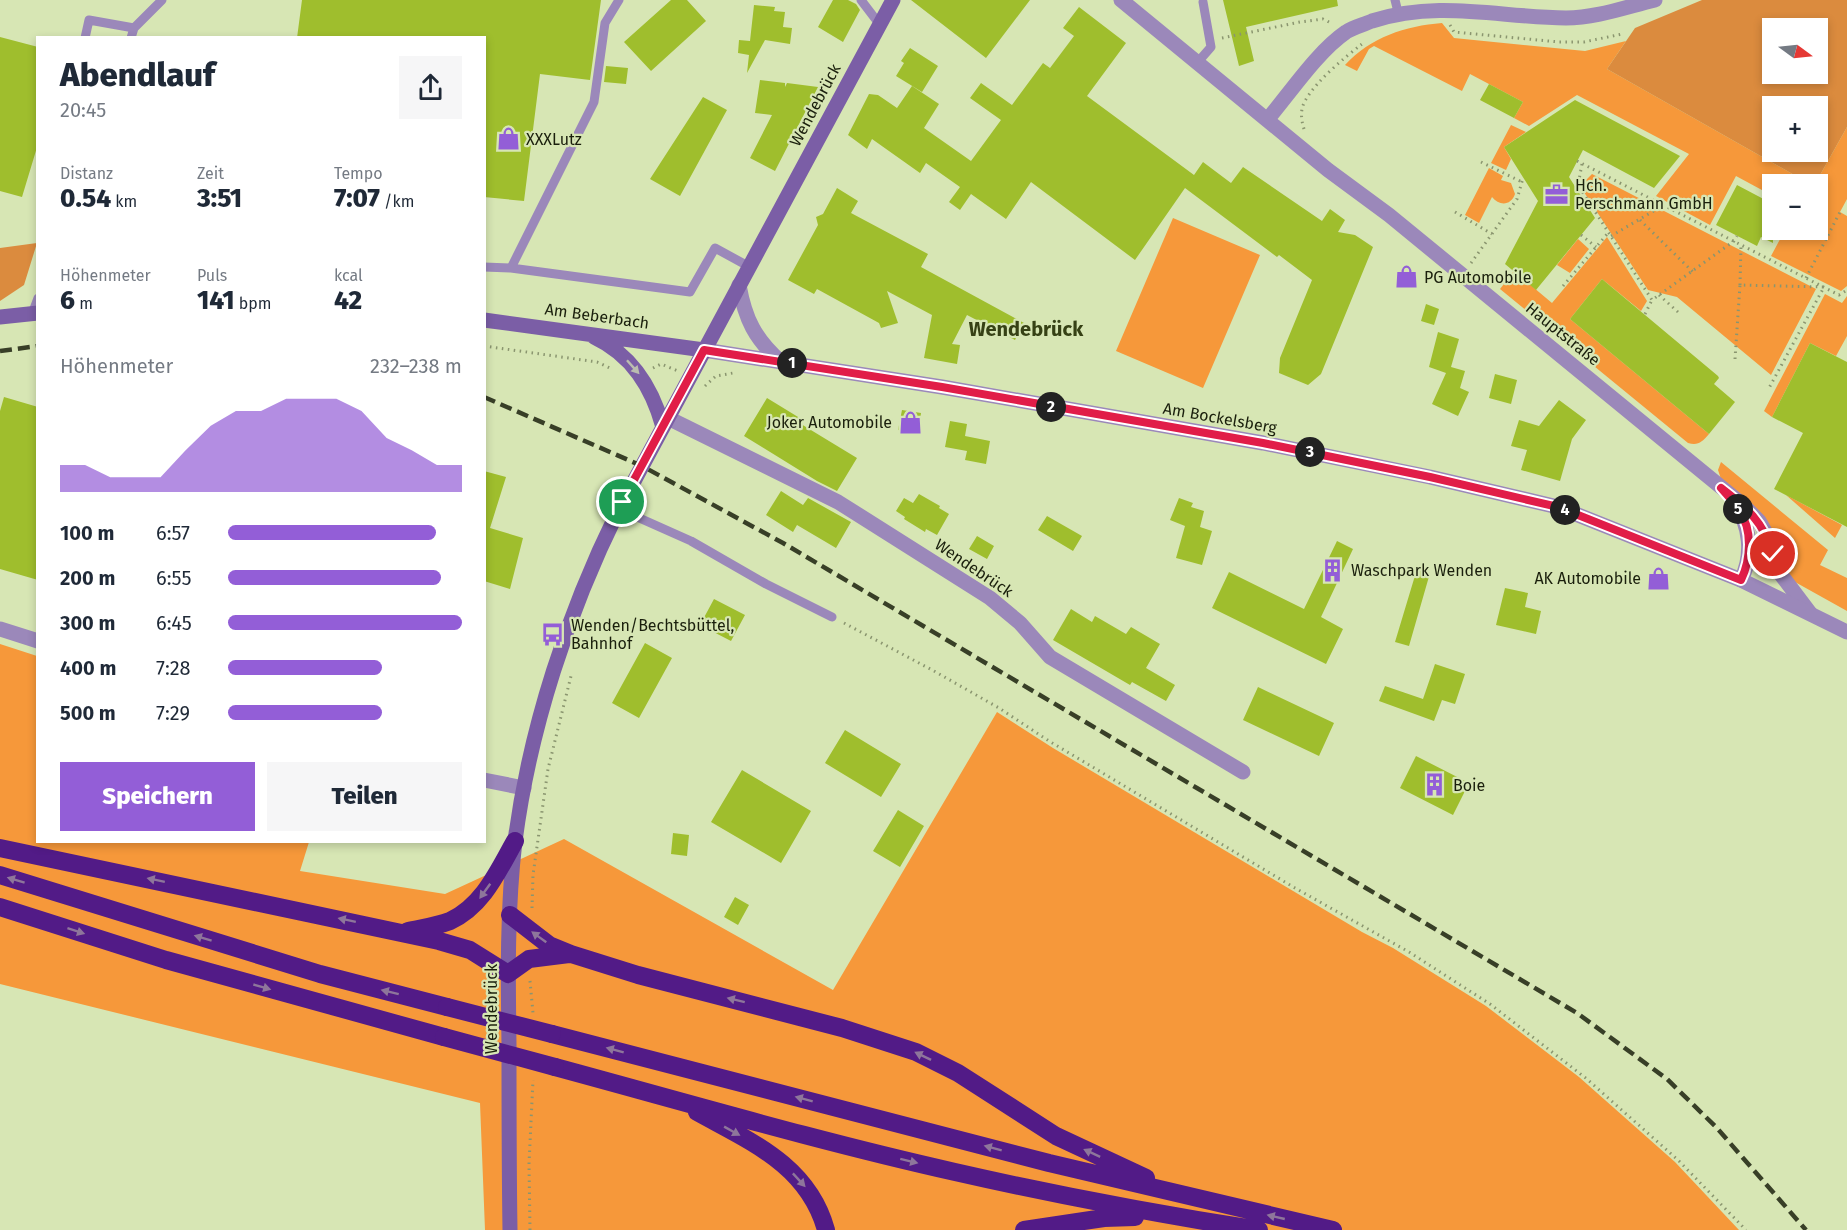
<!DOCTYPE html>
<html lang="de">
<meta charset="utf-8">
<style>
body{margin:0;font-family:"Fira Sans",sans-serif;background:#f6f6f7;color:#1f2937;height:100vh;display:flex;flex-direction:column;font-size:22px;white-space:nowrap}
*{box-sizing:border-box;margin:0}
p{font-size:20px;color:#747a83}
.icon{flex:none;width:33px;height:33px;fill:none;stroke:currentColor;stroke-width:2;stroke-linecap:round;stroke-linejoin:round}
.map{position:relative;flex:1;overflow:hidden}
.sheet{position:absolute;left:36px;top:36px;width:450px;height:807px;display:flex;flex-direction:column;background:#fff;border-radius:0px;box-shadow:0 3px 9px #0003}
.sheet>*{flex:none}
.needle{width:39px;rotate:105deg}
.buttons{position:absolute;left:1762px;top:18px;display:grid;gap:12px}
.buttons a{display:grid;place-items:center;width:66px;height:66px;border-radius:0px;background:#fff;box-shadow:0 3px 9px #0003;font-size:30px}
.pin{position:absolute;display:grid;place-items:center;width:51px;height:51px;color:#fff;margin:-26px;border:3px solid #fff;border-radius:50%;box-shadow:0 2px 6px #0007}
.km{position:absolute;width:30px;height:30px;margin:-15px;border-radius:50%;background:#222;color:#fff;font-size:16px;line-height:30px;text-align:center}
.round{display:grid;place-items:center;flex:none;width:63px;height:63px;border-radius:0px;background:#f6f6f7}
.head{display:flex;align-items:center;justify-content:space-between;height:102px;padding:0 24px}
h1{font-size:33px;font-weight:800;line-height:45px}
.stats{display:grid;grid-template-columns:repeat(3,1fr);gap:9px;height:102px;padding:6px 24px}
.stats div{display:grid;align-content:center}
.stats b{font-size:26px;font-weight:800}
.stats small{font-size:16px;font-weight:400}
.stats p{font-size:16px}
.chart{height:168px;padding:12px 24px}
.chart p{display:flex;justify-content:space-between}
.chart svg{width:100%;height:108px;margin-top:6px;fill:#935ed7;opacity:.7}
.button{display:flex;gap:12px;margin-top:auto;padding:12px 24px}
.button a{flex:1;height:69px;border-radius:0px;background:#935ed7;color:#fff;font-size:24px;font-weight:800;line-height:69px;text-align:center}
.button a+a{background:#f6f6f7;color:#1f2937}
ul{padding:0 24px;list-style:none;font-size:20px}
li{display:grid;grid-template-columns:96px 72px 1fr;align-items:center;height:45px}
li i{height:15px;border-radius:8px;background:#935ed7}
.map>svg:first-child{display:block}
.green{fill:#f6983a}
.forest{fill:#db8b3e;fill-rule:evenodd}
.building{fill:#9fbe2d}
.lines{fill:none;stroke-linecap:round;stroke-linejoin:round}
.path{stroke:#8a956f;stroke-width:3;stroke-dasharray:1.5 4.5;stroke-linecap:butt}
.service{stroke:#9b88ba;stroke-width:9}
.minor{stroke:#9b88ba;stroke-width:15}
.tertiary{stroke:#9b88ba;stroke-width:15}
.secondary{stroke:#7b5ea6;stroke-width:15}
.motorway{stroke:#521b87;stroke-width:18}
.rail{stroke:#383f27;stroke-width:4.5;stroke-dasharray:12 6;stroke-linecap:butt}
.motorway-bridge{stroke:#521b87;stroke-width:18}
.oneway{fill:#bbbdb0}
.oneway2{fill:#8e769b}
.route-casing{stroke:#fff;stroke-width:12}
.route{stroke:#e11d48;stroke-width:8}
.labels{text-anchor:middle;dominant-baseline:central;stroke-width:4.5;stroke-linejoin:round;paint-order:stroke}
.street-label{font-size:16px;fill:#1a1f0c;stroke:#d7e6b4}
.poi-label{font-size:16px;fill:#1a1f0c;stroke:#d7e6b4;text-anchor:start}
.quarter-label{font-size:20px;font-weight:bold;fill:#364115;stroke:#d7e6b4}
</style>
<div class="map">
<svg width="1847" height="1230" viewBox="0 0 1847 1230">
<rect width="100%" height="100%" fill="#d7e6b4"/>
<!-- green -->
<path class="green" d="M 1442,23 L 1454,38 L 1585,51 L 1626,41 L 1607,69 L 1810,184 L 1773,184 L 1773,196 L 1736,176 L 1710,225 L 1656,196 L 1689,154 L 1577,95 L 1529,126 L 1514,118 L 1523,102 L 1470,74 L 1462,91 L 1374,46 L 1369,49 L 1357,71 L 1345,65 C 1371,37 1405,26 1442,23 Z
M 1511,125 L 1526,132 L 1504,147 L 1511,159 L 1506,170 L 1491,163 Z
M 1847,127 L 1847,199 L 1840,212 L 1847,216 L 1847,286 L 1841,291 L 1771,256 L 1785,230 L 1818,230 L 1818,184 L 1815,184 Z
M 1489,168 L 1503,176 L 1501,180 L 1511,183 L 1515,194 C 1511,206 1499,206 1492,197 L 1479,223 L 1465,215 Z
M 1592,174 L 1816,289 L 1771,375 L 1677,297 L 1648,290 L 1580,186 Z
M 1173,218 L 1260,255 L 1203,388 L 1116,351 Z
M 1607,237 L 1647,301 L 1641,311 L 1602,279 L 1570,319 L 1709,434 C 1702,442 1698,446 1688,443 L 1500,289 L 1514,271 L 1552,303 Z
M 1578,239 L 1589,249 L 1570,273 L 1557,265 Z
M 1825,294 L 1842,303 L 1847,296 L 1847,336 L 1836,356 L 1810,343 L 1772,417 L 1764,411 Z
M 1721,462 L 1828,550 L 1820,565 L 1847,578 L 1847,611 L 1795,582 L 1721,479 L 1718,470 Z
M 1786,495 L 1842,525 L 1835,538 Z
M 0,644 L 37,656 L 38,842 L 309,842 L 300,871 L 445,894 L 564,839 L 833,990 L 997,712 L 1053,748 L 1362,932 L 1393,948 L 1486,1006 L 1579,1077 L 1675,1162 L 1739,1230 L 485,1230 L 480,1103 L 0,984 Z"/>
<!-- forest -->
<path class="forest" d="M 1702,0 L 1847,0 L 1847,127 L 1815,184 L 1810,184 L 1607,69 L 1635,28 ZM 1818,28 L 1818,74 L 1773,74 L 1773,28 ZM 1818,106 L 1818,152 L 1773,152 L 1773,106 Z
M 37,243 L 24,285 L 0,301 L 0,248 Z"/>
<!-- building -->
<path class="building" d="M 302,0 L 601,0 L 590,80 L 540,74 L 524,201 L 484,197 L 484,38 L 297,38 Z
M 671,0 L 687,0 L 706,21 L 651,71 L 624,42 Z
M 833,0 L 848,0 L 856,4 L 860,10 L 843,42 L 818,27 Z
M 911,0 L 1030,0 L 986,58 Z
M 1223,0 L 1337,0 L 1338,6 L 1246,27 L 1254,61 L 1239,66 Z
M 754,5 L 775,7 L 774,11 L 785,12 L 783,27 L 792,28 L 790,44 L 765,40 L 747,73 L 749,55 L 738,53 L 739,40 L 750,41 Z
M 1079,7 L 1126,43 L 1087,96 L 1194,175 L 1203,162 L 1231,183 L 1243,167 L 1322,221 L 1330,209 L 1345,220 L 1338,232 L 1355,235 L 1373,247 L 1321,374 L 1308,385 L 1279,373 L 1280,358 L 1312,280 L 1279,255 L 1277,257 L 1185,188 L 1135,260 L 1031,182 L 1006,219 L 971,194 L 960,210 L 949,202 L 960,187 L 926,163 L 920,173 L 872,139 L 867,149 L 848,135 L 869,94 L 878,95 L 897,108 L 912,86 L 939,104 L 924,128 L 971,161 L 1001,120 L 970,98 L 981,83 L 1012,105 L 1043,63 L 1050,68 L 1074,36 L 1063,28 Z
M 0,37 L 38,47 L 38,144 L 22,197 L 0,191 Z
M 910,48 L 938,66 L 922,92 L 896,76 L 904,63 L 901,61 Z
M 606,66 L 628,68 L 626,84 L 604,82 Z
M 760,80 L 785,83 L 785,87 L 787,83 L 818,87 L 775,171 L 750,158 L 772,115 L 755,113 Z
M 1489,84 L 1523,102 L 1514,118 L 1480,100 Z
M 703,97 L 727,110 L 680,196 L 650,179 Z
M 1575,100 L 1680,156 L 1654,188 L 1583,150 L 1569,177 L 1595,218 L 1536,290 L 1505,264 L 1538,201 L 1504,147 Z
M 1737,185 L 1773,204 L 1773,243 L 1761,237 L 1757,246 L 1716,225 Z
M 837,188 L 858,201 L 851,213 L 928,254 L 921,267 L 1024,323 L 1015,340 L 967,315 L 952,344 L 960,345 L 957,364 L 924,358 L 932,315 L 887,291 L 898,323 L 881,328 L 879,323 L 817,289 L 814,294 L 788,280 L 818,225 L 816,217 L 823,214 Z
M 1404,267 L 1415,277 L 1406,288 L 1395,278 Z
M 1602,279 L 1718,376 L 1719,378 L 1714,384 L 1735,402 L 1709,434 L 1570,319 Z
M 1426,304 L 1439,309 L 1434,325 L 1421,321 Z
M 1438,332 L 1459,339 L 1451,367 L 1465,371 L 1460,388 L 1469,392 L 1458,416 L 1432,404 L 1446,373 L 1429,367 Z
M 1810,343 L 1847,362 L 1847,527 L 1774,489 L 1803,433 L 1772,417 Z
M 1495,374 L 1517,380 L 1511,404 L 1489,398 Z
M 4,397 L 38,407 L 38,580 L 0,569 L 0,411 Z
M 767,398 L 803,420 L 801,424 L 857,458 L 837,491 L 817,481 L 744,436 Z
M 1559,400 L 1586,420 L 1572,439 L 1560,481 L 1521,470 L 1527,450 L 1511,446 L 1519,420 L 1539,426 Z
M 902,410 L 921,413 L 918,434 L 898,430 Z
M 950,421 L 967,424 L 965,436 L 990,441 L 986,464 L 965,460 L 967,451 L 945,447 Z
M 484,471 L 506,477 L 490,528 L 523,538 L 510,589 L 484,581 Z
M 781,491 L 803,505 L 808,498 L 851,522 L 836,548 L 797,525 L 793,532 L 766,515 Z
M 919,494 L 940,506 L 939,508 L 949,514 L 937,535 L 926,529 L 925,532 L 904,519 L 905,517 L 896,511 L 904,498 L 913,503 Z
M 1179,498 L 1193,503 L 1191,507 L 1204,511 L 1200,527 L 1212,531 L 1202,565 L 1176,558 L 1185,526 L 1170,520 Z
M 1047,516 L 1082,536 L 1073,551 L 1038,530 Z
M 977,536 L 994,546 L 987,559 L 969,549 Z
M 1337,541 L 1353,549 L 1321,617 L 1343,629 L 1326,664 L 1212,608 L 1229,572 L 1304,609 Z
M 1417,569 L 1430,573 L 1409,646 L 1395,642 Z
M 1505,588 L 1528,593 L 1525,607 L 1541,611 L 1536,634 L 1496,625 Z
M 714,599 L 745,615 L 731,641 L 700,625 Z
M 1071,609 L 1092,622 L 1095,616 L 1126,634 L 1131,627 L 1160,644 L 1146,668 L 1175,685 L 1166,701 L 1132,682 L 1130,685 L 1053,640 Z
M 645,643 L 672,658 L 639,718 L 612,703 Z
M 1435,664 L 1465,674 L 1455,704 L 1442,700 L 1434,721 L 1379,701 L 1385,686 L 1423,699 Z
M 1258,687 L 1334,723 L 1319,756 L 1243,720 Z
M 845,730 L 901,764 L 881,797 L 825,763 Z
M 1416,756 L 1469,783 L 1453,815 L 1400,788 Z
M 742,770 L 811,811 L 781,863 L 711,822 Z
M 898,810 L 924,826 L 900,867 L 873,851 Z
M 673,833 L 689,835 L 687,856 L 671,854 Z
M 735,897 L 749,905 L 738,925 L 724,917 Z"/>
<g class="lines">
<!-- path -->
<path class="path" d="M 1450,25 L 1454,32 L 1559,42 L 1584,42 L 1622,34
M 1222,38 L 1300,22 L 1323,19 L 1333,24
M 1304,129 C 1301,119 1300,110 1305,101 C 1316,81 1344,58 1362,44
M 1577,161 L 1839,295 L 1847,290
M 1481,162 L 1522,182
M 1582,164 L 1578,185 L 1652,300 L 1734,241 L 1737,236
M 1455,212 L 1492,234
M 1640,220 L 1693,272
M 1581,235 L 1596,247
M 1611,236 L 1664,205
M 1471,263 L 1517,199 L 1523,178
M 1806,278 L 1840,212
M 1740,285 L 1741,245
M 1563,286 L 1608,233
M 1659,295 L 1678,312
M 1645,314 L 1652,300
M 484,346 L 597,362 L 612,369
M 1735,359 L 1740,285 L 1824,287 L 1769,388
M 653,368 L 661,364 L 678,371
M 705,386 L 716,376 L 733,373 L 734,370
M 844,623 L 934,671 L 999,708 L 1049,741 L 1295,888 L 1409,952 L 1490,1004 L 1587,1079 L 1679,1161 L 1746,1230
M 532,908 L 533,875 L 548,769 L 571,676
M 530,981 L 533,1013
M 530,1230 L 529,1164 L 533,1080"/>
<!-- service -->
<path class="service" d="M 619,0 L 605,23 L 594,102 L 511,268 L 690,292 L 715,248 L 748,266
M 861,0 L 880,25
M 1395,0 L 1398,12
M 85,38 L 89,20 L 134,28
M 131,38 L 134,28 L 162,0
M 1197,63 L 1211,47 L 1203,2
M 484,267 L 511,268
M 32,314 L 38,298
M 619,509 L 691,541 L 766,584 L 832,617"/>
<!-- minor -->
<path class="minor" d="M 1121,0 L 1328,170 L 1389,215 L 1743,505 L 1759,521 L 1768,537 L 1779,572 L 1810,613
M 1267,120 C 1290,93 1317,52 1346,32 C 1354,27 1363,25 1372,21 C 1439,0 1497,17 1566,18 C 1596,18 1626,7 1655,0
M 668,418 L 838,502 L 990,598 L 1020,623 L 1050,657 L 1243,772
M 1734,504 C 1751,525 1753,556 1741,580
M 0,629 L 38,641
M 484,780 L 524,788"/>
<!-- tertiary -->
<path class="tertiary" d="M 739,285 C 745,319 755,339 781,362
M 704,350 L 942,387 L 1263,443 L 1430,477 L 1558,507 L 1741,580 L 1847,632"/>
<!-- secondary -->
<path class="secondary" d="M 0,317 L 38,313
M 484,320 L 704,350
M 594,337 C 632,355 652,387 663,427
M 510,1230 C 509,1168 509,1106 509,1044 C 508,977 507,908 515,841 C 530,727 568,612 619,509 L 893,0"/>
<!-- motorway -->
<path class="motorway" d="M 0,848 L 439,941 L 470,950 L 508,974 L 529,959 L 569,954
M 0,875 L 320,974 L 447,1007
M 0,907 L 166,960 L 444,1037
M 510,915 L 549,945 L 571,954 L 638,975 L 842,1028 L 916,1052 L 958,1073 L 1056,1136 L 1146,1178
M 408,931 C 422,928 437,926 450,921 C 483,906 498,871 515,841
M 552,1034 L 1049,1163 L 1333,1230
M 555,1067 C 688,1103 821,1142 955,1172 C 1056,1195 1157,1214 1259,1230
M 697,1112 C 751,1142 808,1165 826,1230
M 1024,1230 L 1104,1218 L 1135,1217"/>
<!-- rail -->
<path class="rail" d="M 0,351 L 38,346
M 484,397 L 642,466 L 783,543 L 1577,1013 L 1667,1079 L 1716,1127 L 1806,1230"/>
<!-- motorway-bridge -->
<path class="motorway-bridge" d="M 447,1007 L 552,1034
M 444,1037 L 555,1067"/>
</g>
<!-- one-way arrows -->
<defs><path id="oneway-solid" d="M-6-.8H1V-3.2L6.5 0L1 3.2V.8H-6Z" transform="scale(1.5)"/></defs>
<use class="oneway" href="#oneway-solid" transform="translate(633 367) rotate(48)"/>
<g class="oneway2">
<use href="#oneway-solid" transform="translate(16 880) rotate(-163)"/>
<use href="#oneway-solid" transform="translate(156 880) rotate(-168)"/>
<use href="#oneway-solid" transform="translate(485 891) rotate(126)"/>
<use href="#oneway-solid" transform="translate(347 920) rotate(-168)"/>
<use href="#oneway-solid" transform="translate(76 931) rotate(18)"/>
<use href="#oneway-solid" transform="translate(539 937) rotate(-144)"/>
<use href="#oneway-solid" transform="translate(203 938) rotate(-163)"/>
<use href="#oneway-solid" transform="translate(262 987) rotate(16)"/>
<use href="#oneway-solid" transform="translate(390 992) rotate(-166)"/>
<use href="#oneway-solid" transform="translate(736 1000) rotate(-166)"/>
<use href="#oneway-solid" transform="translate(615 1050) rotate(-165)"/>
<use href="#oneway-solid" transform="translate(923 1056) rotate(-154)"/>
<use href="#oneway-solid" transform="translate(804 1099) rotate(-165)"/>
<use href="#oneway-solid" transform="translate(732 1131) rotate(29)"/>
<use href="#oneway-solid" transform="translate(993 1148) rotate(-165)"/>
<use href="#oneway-solid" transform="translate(1092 1153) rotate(-155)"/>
<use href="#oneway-solid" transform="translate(909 1161) rotate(14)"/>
<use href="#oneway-solid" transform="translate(799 1180) rotate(47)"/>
<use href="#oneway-solid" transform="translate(1276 1217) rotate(-167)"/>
</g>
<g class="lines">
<defs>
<path id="route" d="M 622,502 L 704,350 L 942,387 L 1263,443 L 1430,477 L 1558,507 L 1741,580 C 1751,559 1753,530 1739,510 C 1734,502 1727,495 1721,488 C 1747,508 1763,521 1773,554"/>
</defs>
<!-- route casing -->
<use href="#route" class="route-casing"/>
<!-- route -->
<use href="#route" class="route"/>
</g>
<!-- icons -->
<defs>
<symbol id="shop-bare" viewBox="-9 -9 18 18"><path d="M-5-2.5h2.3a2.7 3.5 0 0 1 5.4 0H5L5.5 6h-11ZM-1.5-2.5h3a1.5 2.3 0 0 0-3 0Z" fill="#935ed7" stroke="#d7e6b4" stroke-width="2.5" paint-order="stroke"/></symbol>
<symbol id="office-bare" viewBox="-9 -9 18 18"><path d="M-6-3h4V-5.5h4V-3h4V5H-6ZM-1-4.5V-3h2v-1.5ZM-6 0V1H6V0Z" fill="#935ed7" stroke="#d7e6b4" stroke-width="2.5" paint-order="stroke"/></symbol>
<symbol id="building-bare" viewBox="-9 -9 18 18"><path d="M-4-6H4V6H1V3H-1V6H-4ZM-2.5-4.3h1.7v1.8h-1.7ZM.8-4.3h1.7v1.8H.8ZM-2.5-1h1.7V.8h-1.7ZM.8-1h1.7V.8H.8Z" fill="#935ed7" stroke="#d7e6b4" stroke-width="2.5" paint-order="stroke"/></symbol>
<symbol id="bus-bare" viewBox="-9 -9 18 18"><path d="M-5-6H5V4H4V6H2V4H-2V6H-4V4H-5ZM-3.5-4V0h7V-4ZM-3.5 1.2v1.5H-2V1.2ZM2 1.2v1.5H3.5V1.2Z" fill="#935ed7" stroke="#d7e6b4" stroke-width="2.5" paint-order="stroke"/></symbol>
</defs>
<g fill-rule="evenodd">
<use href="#shop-bare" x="492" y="122" width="33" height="33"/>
<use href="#office-bare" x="1540" y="178" width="33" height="33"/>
<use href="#shop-bare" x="1390" y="260" width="33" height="33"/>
<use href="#shop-bare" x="894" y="406" width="33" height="33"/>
<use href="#building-bare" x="1316" y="554" width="33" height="33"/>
<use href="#shop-bare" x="1642" y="562" width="33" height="33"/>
<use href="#bus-bare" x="536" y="618" width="33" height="33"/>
<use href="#building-bare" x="1418" y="768" width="33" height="33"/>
</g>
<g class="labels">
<!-- street labels -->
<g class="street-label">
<text transform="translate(815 105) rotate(-62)">Wendebrück</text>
<text transform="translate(597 316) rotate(8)">Am Beberbach</text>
<text transform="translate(1563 334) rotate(39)">Hauptstraße</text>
<text transform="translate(1220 418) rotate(10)">Am Bockelsberg</text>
<text transform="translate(974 568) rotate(34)">Wendebrück</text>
<text transform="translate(491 1009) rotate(-90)">Wendebrück</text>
</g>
<!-- poi labels -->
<g class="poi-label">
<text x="526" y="139">XXXLutz</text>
<text x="1575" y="185">Hch.<tspan x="1575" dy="18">Perschmann GmbH</tspan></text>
<text x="1424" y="277">PG Automobile</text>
<text x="892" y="422" text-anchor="end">Joker Automobile</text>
<text x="1351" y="570">Waschpark Wenden</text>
<text x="1641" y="578" text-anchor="end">AK Automobile</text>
<text x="571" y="625">Wenden/Bechtsbüttel,<tspan x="571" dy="18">Bahnhof</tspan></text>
<text x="1453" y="785">Boie</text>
</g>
<!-- quarter labels -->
<g class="quarter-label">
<text x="1026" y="329">Wendebrück</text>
</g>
</g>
</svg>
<div class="buttons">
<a><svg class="needle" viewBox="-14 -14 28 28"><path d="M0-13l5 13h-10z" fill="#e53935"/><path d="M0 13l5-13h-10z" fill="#747a83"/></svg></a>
<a>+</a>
<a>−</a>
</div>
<div class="pin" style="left:622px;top:502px;background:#1e9e55"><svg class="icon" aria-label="arrive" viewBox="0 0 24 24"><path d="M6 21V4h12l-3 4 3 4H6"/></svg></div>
<div class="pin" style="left:1773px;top:554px;background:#d93025"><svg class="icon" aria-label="check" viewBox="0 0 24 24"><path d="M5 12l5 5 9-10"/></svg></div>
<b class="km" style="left:792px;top:363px">1</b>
<b class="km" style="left:1051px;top:407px">2</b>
<b class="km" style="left:1310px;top:452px">3</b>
<b class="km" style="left:1565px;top:510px">4</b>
<b class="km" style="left:1738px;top:509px">5</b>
<section class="sheet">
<div class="head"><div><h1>Abendlauf</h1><p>20:45</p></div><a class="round"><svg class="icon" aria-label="share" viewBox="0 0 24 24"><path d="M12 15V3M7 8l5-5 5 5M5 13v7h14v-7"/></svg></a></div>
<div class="stats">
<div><p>Distanz</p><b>0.54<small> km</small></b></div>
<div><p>Zeit</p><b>3:51</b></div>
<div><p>Tempo</p><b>7:07<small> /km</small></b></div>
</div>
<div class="stats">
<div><p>Höhenmeter</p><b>6<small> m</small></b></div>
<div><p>Puls</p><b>141<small> bpm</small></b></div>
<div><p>kcal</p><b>42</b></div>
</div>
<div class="chart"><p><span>Höhenmeter</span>232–238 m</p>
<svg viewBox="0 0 160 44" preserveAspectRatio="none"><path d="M0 44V33L10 33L20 38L30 38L40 38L50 27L60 17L70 11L80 11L90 6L100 6L110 6L120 11L130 22L140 27L150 33L160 33V44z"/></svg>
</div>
<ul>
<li><b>100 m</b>6:57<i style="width:89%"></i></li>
<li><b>200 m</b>6:55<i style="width:91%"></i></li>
<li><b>300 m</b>6:45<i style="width:100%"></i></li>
<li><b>400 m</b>7:28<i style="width:66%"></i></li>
<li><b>500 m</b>7:29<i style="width:66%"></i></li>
</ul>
<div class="button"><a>Speichern</a><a>Teilen</a></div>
</section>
</div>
